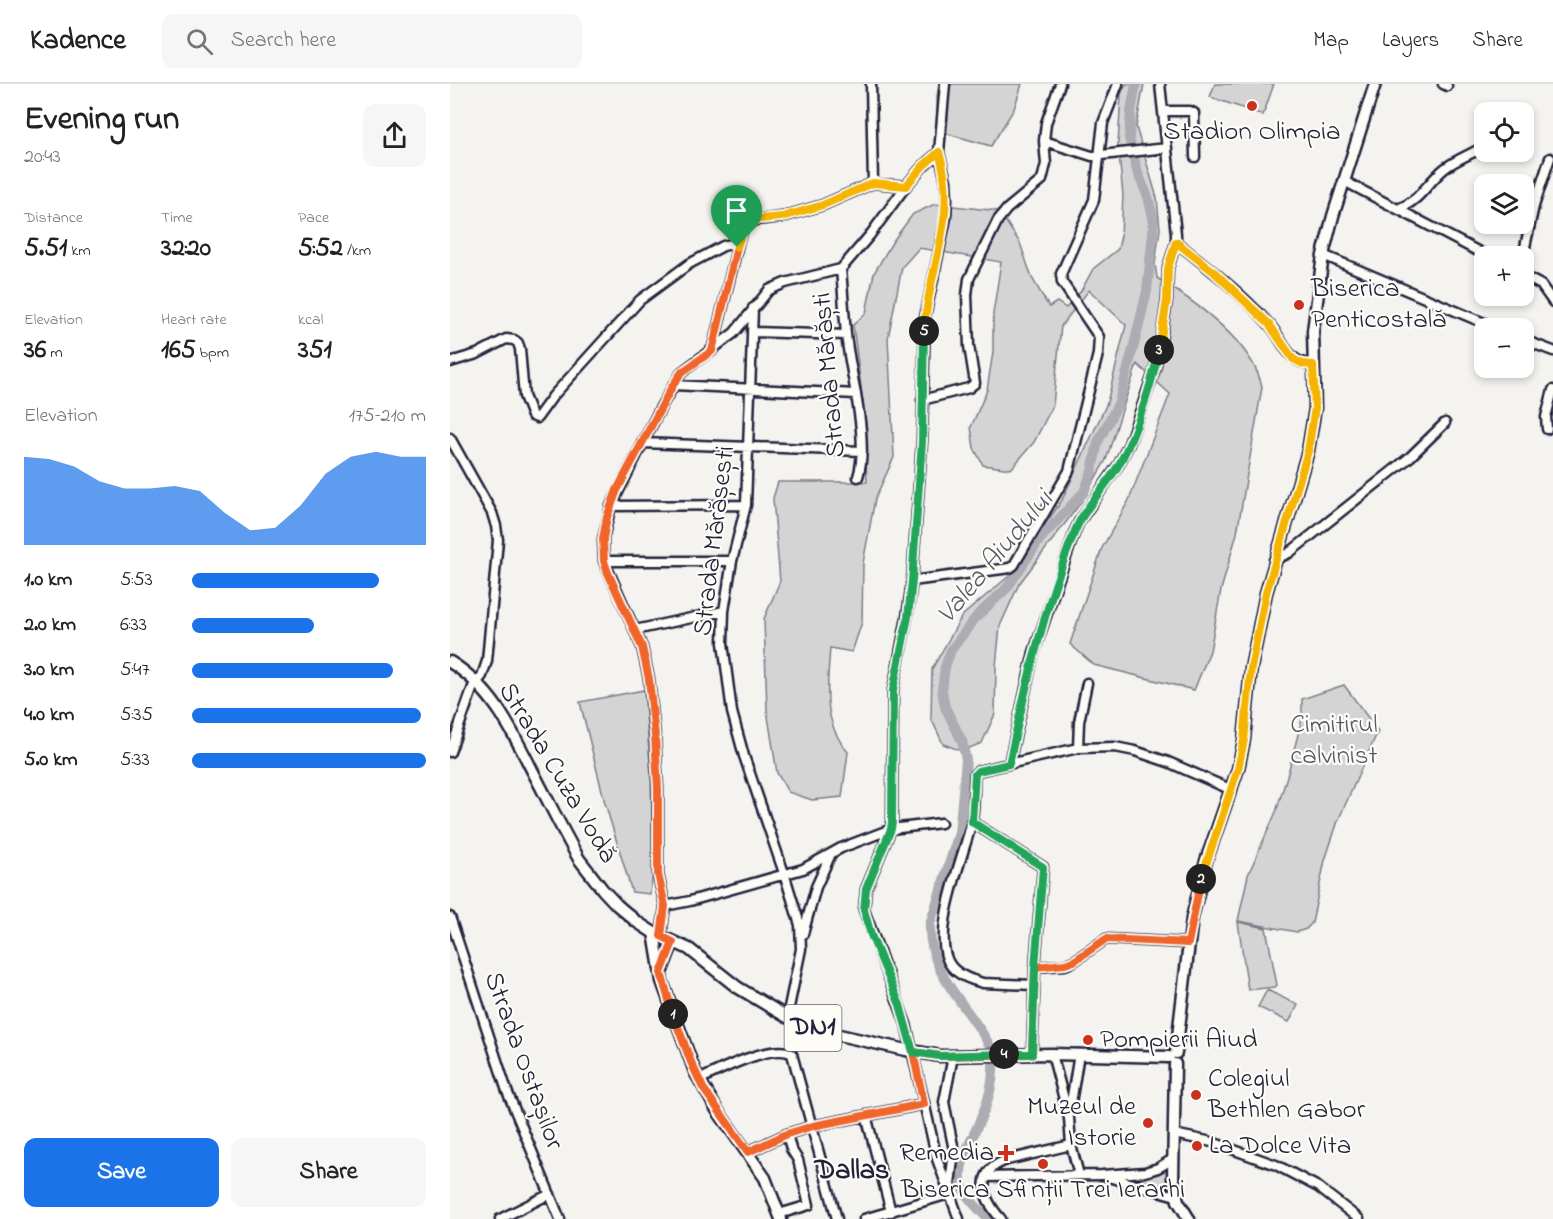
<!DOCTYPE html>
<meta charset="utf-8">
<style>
body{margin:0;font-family:"Indie Flower",sans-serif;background:#f6f6f6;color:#222;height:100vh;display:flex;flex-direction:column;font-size:22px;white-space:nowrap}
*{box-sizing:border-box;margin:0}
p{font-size:20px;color:#767676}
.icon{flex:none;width:33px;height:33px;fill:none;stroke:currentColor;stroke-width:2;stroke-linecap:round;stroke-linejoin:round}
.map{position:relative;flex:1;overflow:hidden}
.sheet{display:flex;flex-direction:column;background:#fff;width:450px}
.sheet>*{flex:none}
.tools{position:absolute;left:1024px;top:18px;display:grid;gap:12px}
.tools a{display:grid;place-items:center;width:60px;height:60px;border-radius:12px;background:#fff;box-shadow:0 3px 9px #0003;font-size:30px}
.pin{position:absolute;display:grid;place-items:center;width:51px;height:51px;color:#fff;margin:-62px -26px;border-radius:50% 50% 50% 0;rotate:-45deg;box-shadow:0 0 6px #0007}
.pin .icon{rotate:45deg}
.km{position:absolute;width:30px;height:30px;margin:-15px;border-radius:50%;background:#222;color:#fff;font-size:16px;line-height:30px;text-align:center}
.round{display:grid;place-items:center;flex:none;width:63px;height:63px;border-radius:12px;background:#f6f6f6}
.summary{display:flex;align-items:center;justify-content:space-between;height:102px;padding:0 24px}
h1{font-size:33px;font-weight:700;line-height:45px}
.stats{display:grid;grid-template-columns:repeat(3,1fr);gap:9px;height:102px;padding:6px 24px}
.stats div{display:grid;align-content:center}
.stats b{font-size:26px;font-weight:700}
.stats small{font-size:16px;font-weight:400}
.stats p{font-size:16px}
.chart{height:168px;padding:12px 24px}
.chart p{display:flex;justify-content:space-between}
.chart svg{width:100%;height:108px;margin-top:6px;fill:#1a73e8;opacity:.7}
.action{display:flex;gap:12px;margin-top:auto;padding:12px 24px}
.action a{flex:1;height:69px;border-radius:12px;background:#1a73e8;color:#fff;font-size:24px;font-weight:700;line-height:69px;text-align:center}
.action a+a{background:#f6f6f6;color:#222}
ul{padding:0 24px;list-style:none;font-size:20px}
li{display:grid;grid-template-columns:96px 72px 1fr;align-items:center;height:45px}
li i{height:15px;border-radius:8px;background:#1a73e8}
header{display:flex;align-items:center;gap:36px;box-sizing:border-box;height:84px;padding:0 30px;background:#fff;border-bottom:2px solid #e0e0e0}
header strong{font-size:28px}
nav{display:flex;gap:33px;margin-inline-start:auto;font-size:21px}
.search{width:420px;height:54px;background:#f6f6f6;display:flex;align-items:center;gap:15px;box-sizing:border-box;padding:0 21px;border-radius:12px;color:#767676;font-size:22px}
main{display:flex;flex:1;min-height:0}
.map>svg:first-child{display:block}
.green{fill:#d5d4d5;stroke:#7c7b88;stroke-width:1.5}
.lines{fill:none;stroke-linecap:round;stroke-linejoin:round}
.river{stroke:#acacb2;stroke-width:10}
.minor-casing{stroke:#22223b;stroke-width:13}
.major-casing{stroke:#22223b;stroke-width:15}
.minor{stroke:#fdfcf7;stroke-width:8}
.major{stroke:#fdfcf7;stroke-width:10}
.split-1-casing{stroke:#fff;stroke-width:12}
.split-2-casing{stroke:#fff;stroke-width:12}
.split-3-casing{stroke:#fff;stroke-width:12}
.split-4-casing{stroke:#fff;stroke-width:12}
.split-5-casing{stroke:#fff;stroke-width:12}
.split-6-casing{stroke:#fff;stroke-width:12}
.split-1{stroke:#f0652b;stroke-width:8}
.split-2{stroke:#f0652b;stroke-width:8}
.split-3{stroke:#f5b400;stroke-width:8}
.split-4{stroke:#22a559;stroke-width:8}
.split-5{stroke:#22a559;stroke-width:8}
.split-6{stroke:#f5b400;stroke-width:8}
.poi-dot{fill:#c8321e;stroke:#fdfcf7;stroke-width:2}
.labels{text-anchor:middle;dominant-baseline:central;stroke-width:4.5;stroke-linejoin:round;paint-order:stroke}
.shield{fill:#fdfcf7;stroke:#646373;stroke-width:1.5}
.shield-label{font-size:26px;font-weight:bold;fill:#22223b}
.poi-label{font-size:27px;fill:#22223b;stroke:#fdfcf7;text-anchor:start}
.street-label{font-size:27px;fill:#22223b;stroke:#fdfcf7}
.park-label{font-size:27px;fill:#585769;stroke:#fdfcf7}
.water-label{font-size:28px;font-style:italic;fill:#59596b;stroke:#fdfcf7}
.neighbourhood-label{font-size:28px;font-weight:bold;fill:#22223b;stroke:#fdfcf7}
</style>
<header>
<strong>Kadence</strong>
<div class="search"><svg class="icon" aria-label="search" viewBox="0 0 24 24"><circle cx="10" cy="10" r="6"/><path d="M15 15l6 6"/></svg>Search here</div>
<nav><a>Map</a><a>Layers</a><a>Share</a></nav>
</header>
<main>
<section class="sheet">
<div class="summary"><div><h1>Evening run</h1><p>20:43</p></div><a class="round"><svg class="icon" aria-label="share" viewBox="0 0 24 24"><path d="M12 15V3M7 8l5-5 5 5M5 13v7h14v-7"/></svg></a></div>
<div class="stats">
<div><p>Distance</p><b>5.51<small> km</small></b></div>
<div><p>Time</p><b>32:20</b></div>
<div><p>Pace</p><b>5:52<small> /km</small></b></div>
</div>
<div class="stats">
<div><p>Elevation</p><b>36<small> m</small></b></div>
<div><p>Heart rate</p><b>165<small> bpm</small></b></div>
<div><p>kcal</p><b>351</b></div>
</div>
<div class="chart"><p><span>Elevation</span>175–210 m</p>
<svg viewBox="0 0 160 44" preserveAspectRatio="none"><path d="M0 44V8L10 9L20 12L30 18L40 21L50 21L60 20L70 22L80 31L90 38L100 37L110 28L120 15L130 8L140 6L150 8L160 8V44z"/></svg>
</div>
<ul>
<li><b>1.0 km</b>5:53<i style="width:80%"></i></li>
<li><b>2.0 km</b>6:33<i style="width:52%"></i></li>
<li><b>3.0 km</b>5:47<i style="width:86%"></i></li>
<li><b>4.0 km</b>5:35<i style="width:98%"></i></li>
<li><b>5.0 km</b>5:33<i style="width:100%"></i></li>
</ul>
<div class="action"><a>Save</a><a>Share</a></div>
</section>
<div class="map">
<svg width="1103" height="1135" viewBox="0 0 1103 1135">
<rect width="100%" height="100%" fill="#f4f3ef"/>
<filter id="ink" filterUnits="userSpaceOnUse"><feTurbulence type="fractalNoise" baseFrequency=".0167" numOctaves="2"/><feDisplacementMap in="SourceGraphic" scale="12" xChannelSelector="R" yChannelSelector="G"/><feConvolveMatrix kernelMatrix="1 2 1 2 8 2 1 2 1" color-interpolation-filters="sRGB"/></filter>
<g filter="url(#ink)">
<!-- green -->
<path class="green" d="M 489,0 L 572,0 L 564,25 L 541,62 L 488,47 L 487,12 Z
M 676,0 L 694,0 L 686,43 L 707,114 L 710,145 L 705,180 L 707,194 C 744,217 803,258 812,303 L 787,449 L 771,506 L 760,567 L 744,606 L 644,581 L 620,560 L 652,464 L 679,416 L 720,310 L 687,280 L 656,376 L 632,417 L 569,500 L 550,542 L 546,582 L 545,630 L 532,659 L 512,667 L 493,660 L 481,634 L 482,585 L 512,532 L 559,492 L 611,418 L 657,319 L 676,241 L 639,206 L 611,242 L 603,321 L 584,358 L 561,385 L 533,381 L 524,364 L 521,343 L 537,306 L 543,268 L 543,230 L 551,178 L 469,164 L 452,183 L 438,254 L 444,373 L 425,415 L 413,479 L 412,538 L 402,568 L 380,564 C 377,602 372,638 398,668 L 392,713 L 362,716 L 338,708 L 327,689 L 317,626 L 314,535 L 330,497 L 323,414 L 328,398 L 417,398 L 413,318 L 403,241 L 416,229 L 424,189 L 443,157 L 463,130 L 485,120 L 549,127 L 570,159 L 582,194 L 599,223 L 607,218 L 616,224 L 631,207 L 643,185 L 668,165 L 671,152 L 673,111 L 668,61 L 671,10 Z
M 765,0 L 824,0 L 813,31 L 760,13 Z
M 894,601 L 928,647 L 888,737 L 875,776 L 862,839 L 856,845 L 847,848 L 788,837 L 798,791 L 826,728 L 838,689 L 852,635 L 852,615 Z
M 194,606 L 201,691 L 203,789 L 200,810 L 182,808 L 155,719 L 130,618 Z
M 788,838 L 816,844 L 827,901 L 825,903 L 798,906 Z
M 817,906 L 848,921 L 839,938 L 808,923 Z
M 716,1085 L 719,1103 L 717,1106 L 670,1095 L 670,1091 L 706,1090 Z"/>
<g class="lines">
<!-- river -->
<path class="river" d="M 538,1135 C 529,1125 516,1114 512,1101 C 506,1080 523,1054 531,1034 C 540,1013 546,989 542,966 C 521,923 478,893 480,840 L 509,749 L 516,676 L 512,657 L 495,623 L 492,606 L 495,583 L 501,566 L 527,532 L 557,504 L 591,454 L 634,408 L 642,387 L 648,358 L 669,318 L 684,261 L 697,207 L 703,149 L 703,133 L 698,113 L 687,87 L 679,54 L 681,27 L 686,0"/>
<defs>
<path id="minor" d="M 421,0 L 423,99
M 495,0 L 489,68 L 496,97 L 497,115 L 496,134 L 475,233 L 472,358 L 462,497 L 457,533 L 443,606 L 442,738 L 441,745 L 416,805 L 414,826 L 456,940 L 487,1075 L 509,1135
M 993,0 L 997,2
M 713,27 L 740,27 L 744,29 L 745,73
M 594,57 L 642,72 L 717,64
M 894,97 L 1037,172
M 948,125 C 971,116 976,100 994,85 C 1006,75 1022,70 1035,62
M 726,158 C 758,183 791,209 818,239 C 835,257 835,278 863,281
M 873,171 L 1046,244
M 1073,172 L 1084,122 L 1100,74
M 391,185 C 393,207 394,228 396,250 C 400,291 420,354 408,393
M 1074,192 L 1091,201 L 1103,218
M 303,224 L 296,421 L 282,477 L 274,527 L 273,559 L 282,628 L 294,672 L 334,789 L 350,841 L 351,865 L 337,933
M 302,248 L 396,251
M 1074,256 L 1103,267
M 262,267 L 289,156 L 295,140 L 298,137 L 332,133 L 373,121 L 423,99 L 456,102
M 0,278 L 27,270 L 56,255 L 64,256 L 68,259 L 70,265 L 74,312 L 82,332 L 87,334 L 103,312 L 190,216 L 239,180 L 273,162 L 281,160 L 287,163
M 223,301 L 406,310
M 472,316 L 519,304 L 525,299 L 519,262 L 517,211 L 519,195 L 548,136 L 557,125 L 592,96 L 596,80 L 594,57 L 596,39 L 610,0
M 1097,345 L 1096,333 L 1103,306
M 0,354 L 42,429 L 46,442 L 48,456 L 37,577 L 32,592 L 23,603 L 0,668
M 192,359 L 412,367
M 161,422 L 296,421
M 824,476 L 839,469 L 960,373 L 995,339
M 154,477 L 282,477
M 462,497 L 560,484 L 564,481 L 619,387 L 648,270 L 649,253 L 612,198 L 611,190 L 644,116 L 653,39 L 668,0
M 185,546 L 274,527
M 628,664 L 629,638 L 637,599
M 559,680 L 584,568 L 625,447 L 629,438 L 669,380 L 679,360 L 705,285 L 711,256 L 717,216 L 718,184 L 726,158 L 726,150 L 710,0
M 522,738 L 593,783 L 585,883 L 582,970
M 215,822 L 240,817 L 353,785 L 391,764 L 441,745 L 491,739
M 0,833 L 57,1007 L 110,1135
M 353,850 L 366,803 L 380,772
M 211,853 L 215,822 L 208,790 L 208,705 L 205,652 L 199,595 L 192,563 L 154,477 L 153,455 L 161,422 L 212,321 L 232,288 L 284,249 L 319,206 L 335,199 L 391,185 L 420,151 L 456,102 L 473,82 L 489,68
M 585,883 L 615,881 L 624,877 L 656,855 L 738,859
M 584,901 L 533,899 C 522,896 509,892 501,882 C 479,854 513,774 521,741 C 525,725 523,707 525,690 L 528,687 L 628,664 L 665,663 L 685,667 L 718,678 L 782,706
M 602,970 L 619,1034 L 621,1061 L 629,1091
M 249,996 C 267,987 324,958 342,970 L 387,1135
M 416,1031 L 441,1128
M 619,1031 L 629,970
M 724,1050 L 762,1058 L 826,1081 L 868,1103 L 909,1135
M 298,1068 L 337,1050 L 363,1042 L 474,1020
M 536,1093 L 652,1091 L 695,1088 L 708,1084 L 723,1075
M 658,1093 L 726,1112
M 329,1130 L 359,1121 L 348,1076 L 341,1065 L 337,1050
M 50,1135 L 100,1110
M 414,1135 L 499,1110 L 504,1066 L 494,1018 L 503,972
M 551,1135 C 532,1114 524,1087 557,1076 L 621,1061"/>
<path id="major" d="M 0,578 C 41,603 61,644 82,686 C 98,716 112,746 129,775 L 153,806 L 167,821 L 187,838 L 204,849 L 239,865 L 287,903 L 337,933 L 371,947 L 456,966 L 490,972 L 602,970 L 719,973
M 204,849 L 212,897 L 245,988 L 267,1026 L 315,1094 L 331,1135
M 211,889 L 223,858
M 726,969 L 742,834 L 756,777 L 788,685 L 794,656 L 801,584 L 816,509 L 858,367 L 865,324 L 863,247 L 873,171 L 883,132 L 925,0
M 725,980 L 723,1095 L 728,1117 L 739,1135"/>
</defs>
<!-- minor casing -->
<use href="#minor" class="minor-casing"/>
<!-- major casing -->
<use href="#major" class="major-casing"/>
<!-- minor -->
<use href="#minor" class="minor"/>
<!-- major -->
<use href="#major" class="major"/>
</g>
</g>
<g class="lines" filter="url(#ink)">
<defs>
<path id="split-1" d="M 223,930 L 211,889 L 223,858 L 211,852 L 215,822 L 208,790 L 208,705 L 205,652 L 199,595 L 192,563 L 158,489 L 154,477 L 153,455 L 157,433 L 167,406 L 223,301 L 232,288 L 262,267 L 287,163"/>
<path id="split-2" d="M 223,930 L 241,978 L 253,1004 L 298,1068 L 337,1050 L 363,1042 L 474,1020 L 463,968 L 490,972 L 582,970 L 585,883 L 615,880 L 624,877 L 656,855 L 738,859 L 751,795"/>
<path id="split-3" d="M 709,266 L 717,216 L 718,184 L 726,158 L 763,187 L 819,240 L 843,275 L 853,280 L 863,281 L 865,324 L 858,367 L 816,509 L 801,584 L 794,656 L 788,685 L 751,795"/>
<path id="split-4" d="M 554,970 L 582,970 L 585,883 L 593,783 L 522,738 L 525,690 L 528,687 L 559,680 C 576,601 594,523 625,447 C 634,424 655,404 668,382 C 685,353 702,299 709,266"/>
<path id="split-5" d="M 474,247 L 472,358 L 462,497 L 458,533 L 443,606 L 442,738 L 441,745 L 416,805 L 414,826 L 421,851 L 450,921 L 463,968 L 490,972 L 554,970"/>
<path id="split-6" d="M 287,163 L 295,140 L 298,136 L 332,133 L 373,121 L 423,99 L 456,102 L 473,82 L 489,68 C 509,132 478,184 474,247"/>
</defs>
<!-- split-1 casing -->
<use href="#split-1" class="split-1-casing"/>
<!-- split-2 casing -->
<use href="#split-2" class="split-2-casing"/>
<!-- split-3 casing -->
<use href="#split-3" class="split-3-casing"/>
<!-- split-4 casing -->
<use href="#split-4" class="split-4-casing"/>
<!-- split-5 casing -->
<use href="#split-5" class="split-5-casing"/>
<!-- split-6 casing -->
<use href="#split-6" class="split-6-casing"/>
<!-- split-1 -->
<use href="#split-1" class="split-1"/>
<!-- split-2 -->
<use href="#split-2" class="split-2"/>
<!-- split-3 -->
<use href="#split-3" class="split-3"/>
<!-- split-4 -->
<use href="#split-4" class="split-4"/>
<!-- split-5 -->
<use href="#split-5" class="split-5"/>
<!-- split-6 -->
<use href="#split-6" class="split-6"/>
</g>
<!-- markers -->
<g class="poi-dot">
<circle cx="802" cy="22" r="6"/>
<circle cx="849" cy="221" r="6"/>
<circle cx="638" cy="956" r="6"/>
<circle cx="746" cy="1011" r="6"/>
<circle cx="698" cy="1039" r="6"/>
<circle cx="747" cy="1062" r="6"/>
<path d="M553 1060h6v6h6v6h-6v6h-6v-6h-6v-6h6z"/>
<circle cx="593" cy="1080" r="6"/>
</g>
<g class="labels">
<!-- shield labels -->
<rect class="shield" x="334.5" y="921" width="57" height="46" rx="4.5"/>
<g class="shield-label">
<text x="363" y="944">DN1</text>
</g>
<!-- poi labels -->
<g class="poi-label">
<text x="802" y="48" text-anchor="middle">Stadion Olimpia</text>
<text x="861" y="205">Biserica<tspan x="861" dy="31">Penticostală</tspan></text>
<text x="650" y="956">Pompierii Aiud</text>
<text x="758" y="995">Colegiul<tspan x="758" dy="31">Bethlen Gabor</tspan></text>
<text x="686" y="1023" text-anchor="end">Muzeul de<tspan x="686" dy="31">Istorie</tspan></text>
<text x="759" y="1062">La Dolce Vita</text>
<text x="544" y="1069" text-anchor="end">Remedia</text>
<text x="593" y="1106" text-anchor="middle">Biserica Sfinții Trei Ierarhi</text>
</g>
<!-- street labels -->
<g class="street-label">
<text transform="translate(380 291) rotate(-95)">Strada Mărăști</text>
<text transform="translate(265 457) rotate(-83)">Strada Mărășești</text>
<text transform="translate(107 689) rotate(59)">Strada Cuza Vodă</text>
<text transform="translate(73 977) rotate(70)">Strada Ostașilor</text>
</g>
<!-- park labels -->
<g class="park-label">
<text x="884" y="641">Cimitirul<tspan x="884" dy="31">calvinist</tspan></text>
</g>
<!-- water labels -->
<g class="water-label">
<text transform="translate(546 474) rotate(-50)">Valea Aiudului</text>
</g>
<!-- neighbourhood labels -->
<g class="neighbourhood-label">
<text x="402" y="1087">Dallas</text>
</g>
</g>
</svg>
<div class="tools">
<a><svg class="icon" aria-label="locate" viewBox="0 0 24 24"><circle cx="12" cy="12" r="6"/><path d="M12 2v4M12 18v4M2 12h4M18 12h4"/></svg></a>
<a><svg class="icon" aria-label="layers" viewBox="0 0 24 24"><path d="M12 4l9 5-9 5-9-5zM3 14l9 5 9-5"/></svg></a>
<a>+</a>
<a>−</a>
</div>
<div class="pin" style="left:287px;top:163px;background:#1e9e55"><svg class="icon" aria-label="arrive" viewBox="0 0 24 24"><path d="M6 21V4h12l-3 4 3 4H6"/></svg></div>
<b class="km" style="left:223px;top:930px">1</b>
<b class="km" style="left:751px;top:795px">2</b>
<b class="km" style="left:709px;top:266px">3</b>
<b class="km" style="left:554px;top:970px">4</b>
<b class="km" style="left:474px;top:247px">5</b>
</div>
</main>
